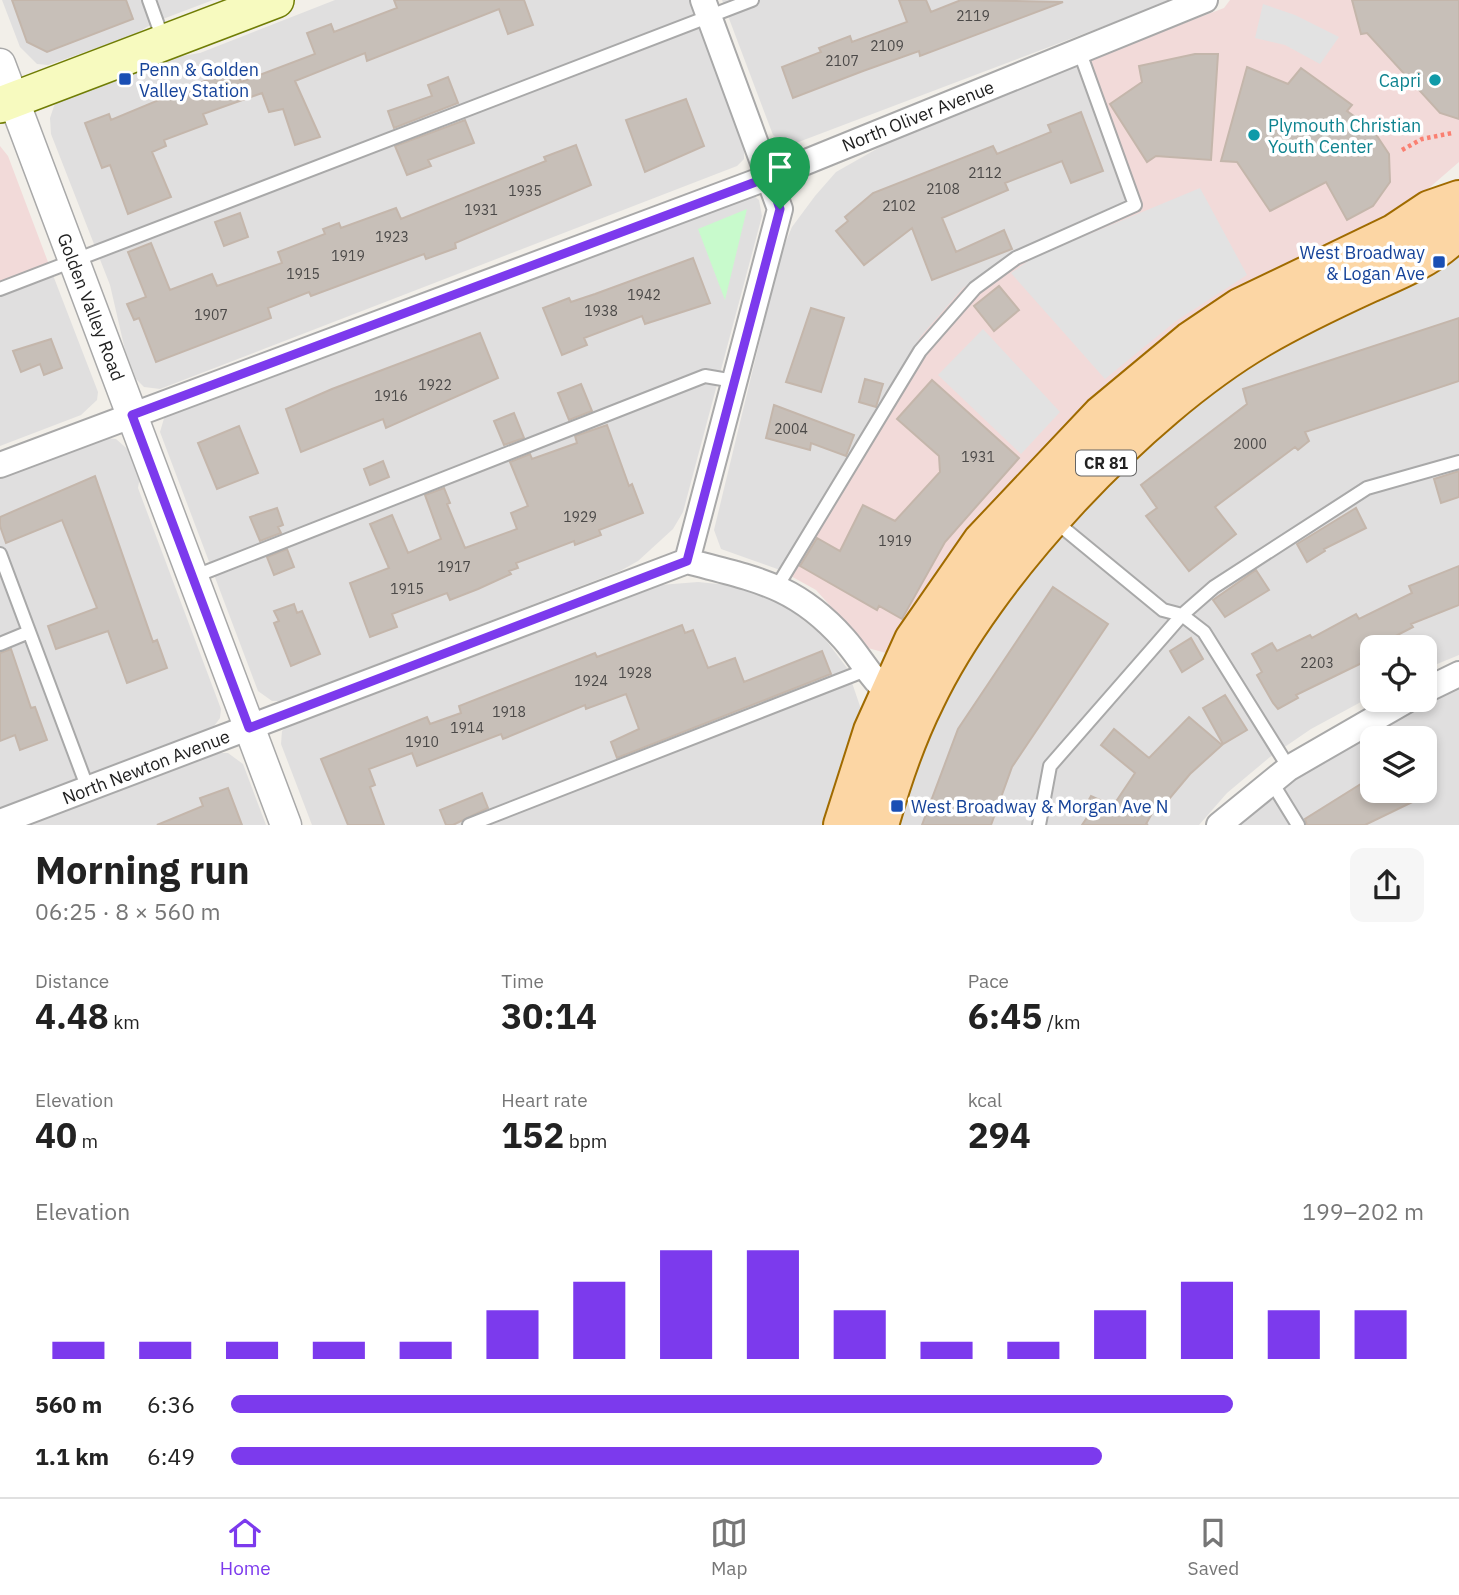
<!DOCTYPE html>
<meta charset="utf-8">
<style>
body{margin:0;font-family:"IBM Plex Sans",sans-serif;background:#f6f6f6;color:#222;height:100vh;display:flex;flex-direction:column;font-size:26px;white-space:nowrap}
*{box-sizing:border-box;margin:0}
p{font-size:23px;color:#767676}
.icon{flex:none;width:38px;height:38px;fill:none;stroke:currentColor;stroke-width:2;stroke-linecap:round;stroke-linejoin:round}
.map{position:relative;height:825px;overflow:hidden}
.details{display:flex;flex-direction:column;background:#fff;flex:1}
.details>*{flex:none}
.tools{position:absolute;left:1360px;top:635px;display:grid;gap:14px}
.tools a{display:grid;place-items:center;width:77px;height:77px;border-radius:14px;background:#fff;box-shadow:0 4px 10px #0003;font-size:35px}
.pin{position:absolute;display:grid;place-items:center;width:60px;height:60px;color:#fff;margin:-72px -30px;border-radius:50% 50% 50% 0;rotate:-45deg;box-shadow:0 0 7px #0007}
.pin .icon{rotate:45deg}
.round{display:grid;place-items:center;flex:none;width:74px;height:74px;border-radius:14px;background:#f6f6f6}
.overview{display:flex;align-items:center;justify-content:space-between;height:119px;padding:0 35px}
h1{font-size:38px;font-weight:700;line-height:52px}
.figures{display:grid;grid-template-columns:repeat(3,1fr);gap:10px;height:119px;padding:7px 35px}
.figures div{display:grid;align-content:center}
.figures b{font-size:35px;font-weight:700}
.figures small{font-size:19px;font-weight:400}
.figures p{font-size:19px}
.chart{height:196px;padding:14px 35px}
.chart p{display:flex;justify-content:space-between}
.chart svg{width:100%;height:126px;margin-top:7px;stroke:#7c3aed;stroke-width:6}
ul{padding:0 35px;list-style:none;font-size:23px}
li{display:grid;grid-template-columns:112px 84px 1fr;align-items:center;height:52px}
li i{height:18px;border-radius:9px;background:#7c3aed}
.tab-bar{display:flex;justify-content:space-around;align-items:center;height:98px;border-top:2px solid #e0e0e0;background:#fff;font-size:19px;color:#767676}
.tab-bar a{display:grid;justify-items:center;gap:4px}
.tab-bar .active{color:#7c3aed}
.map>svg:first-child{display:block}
.residential{fill:#e0dfdf;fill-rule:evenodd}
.commercial{fill:#f2dad9}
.park{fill:#c8facc}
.parking{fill:#e2e2e2}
.building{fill:#c7bfb8;stroke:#c4b6ab;stroke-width:2}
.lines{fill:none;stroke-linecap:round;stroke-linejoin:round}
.service-casing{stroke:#a9a9a9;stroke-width:16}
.minor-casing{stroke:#a9a9a9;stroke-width:28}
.tertiary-casing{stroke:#a9a9a9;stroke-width:33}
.secondary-casing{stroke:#707d05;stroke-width:38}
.primary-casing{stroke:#a06b00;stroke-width:42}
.path{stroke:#fa8072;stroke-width:4.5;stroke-dasharray:3.5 3.5;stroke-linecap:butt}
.service{stroke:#fff;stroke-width:12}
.minor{stroke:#fff;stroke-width:24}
.tertiary{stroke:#fff;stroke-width:30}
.secondary{stroke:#f7fabf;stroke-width:35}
.primary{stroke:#fcd6a4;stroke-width:38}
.route-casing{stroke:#fff;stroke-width:14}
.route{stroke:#7c3aed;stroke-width:9}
.transit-dot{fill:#1a4fb4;stroke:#fff;stroke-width:2.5}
.culture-dot{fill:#0f9aa8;stroke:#fff;stroke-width:2.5}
.labels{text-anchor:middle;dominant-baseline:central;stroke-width:7;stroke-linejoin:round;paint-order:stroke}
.number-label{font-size:14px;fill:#4b4948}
.shield{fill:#fff;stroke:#646464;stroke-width:2}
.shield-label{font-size:16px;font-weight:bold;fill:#222}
.transit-label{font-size:18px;fill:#164399;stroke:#fff;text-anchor:start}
.culture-label{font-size:18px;fill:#0d838f;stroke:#fff;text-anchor:end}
.street-label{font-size:18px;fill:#222;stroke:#fff}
</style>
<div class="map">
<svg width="1459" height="825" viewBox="0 0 1459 825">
<rect width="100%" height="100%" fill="#f2efe9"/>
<!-- residential -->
<path class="residential" d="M 2,0 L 213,0 L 155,22 L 134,35 L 48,65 L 37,64 L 20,47 Z
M 335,0 L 690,0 L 744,145 L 744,159 L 737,166 L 160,389 L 144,387 L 136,379 L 125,350 L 110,285 L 51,134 L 50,118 L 54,106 L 63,96 L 140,63 L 200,53 Z
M 722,0 L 1173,0 L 788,146 L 773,135 Z
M 1079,63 L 1128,201 L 1015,254 L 897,379 L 780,570 L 721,549 L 714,530 L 781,253 L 792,227 L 815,196 L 836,172 L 910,130 Z
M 752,194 L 759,200 L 762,216 L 683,512 L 673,529 L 638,561 L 620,571 L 281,701 L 272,701 L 258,691 L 160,432 L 165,415 Z
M 1459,244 L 1459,655 L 1425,669 L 1424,648 L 1372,648 L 1372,696 L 1311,729 L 1270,757 L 1227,793 L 1199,825 L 893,825 L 913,758 L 993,608 L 1129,454 L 1230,371 Z
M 51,270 L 98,392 L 97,400 L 81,415 L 0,446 L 0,289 Z
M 104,438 L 116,439 L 132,453 L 140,476 L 138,488 L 221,709 L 220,718 L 212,729 L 0,808 L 0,479 Z
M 698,582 L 749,587 L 774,597 L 822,635 L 847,668 L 863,715 L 833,825 L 312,825 L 281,744 L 282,731 L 287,726 L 623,595 L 660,585 Z
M 1459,687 L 1459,825 L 1234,825 L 1310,768 ZM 1372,738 L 1424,738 L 1424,791 L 1372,791 Z
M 216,753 L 228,753 L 243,764 L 266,825 L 27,825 Z"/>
<!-- commercial -->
<path class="commercial" d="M 1230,0 L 1459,0 L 1459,162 L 894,651 L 886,653 L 868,648 L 816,590 L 780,570 L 921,336 L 963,288 L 1015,254 L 1128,201 L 1079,63 L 1224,8 Z
M 0,146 L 8,156 L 51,270 L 0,289 Z"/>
<!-- park -->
<path class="park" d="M 747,209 L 725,300 L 698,229 Z"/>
<!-- parking -->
<path class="parking" d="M 1263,4 L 1295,15 L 1339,37 L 1320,64 L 1285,45 L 1255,38 Z
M 1200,188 L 1247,275 L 1176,321 L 1105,379 L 1011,273 L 1034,257 Z
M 983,329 L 1060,412 L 1021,454 L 938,375 Z"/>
<!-- building -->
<path class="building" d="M 12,0 L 126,0 L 133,19 L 47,52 L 27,42 Z
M 394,0 L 524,0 L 533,25 L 508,34 L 499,9 L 367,61 L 365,53 L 295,81 L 320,137 L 295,145 L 283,109 L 269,112 L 262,93 L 203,114 L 207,124 L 164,140 L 166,146 L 152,152 L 171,197 L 128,214 L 110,165 L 102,168 L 85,123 L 109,114 L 111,120 L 212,78 L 210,73 L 235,64 L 241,82 L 315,54 L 307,33 L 331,24 L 334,32 L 397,8 Z
M 899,0 L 926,0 L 931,12 L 961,0 L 1063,2 L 920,56 L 919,51 L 863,71 L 793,98 L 782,67 L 821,52 L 819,48 L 850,36 L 852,42 L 907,22 Z
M 1352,0 L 1459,0 L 1459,119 L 1440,113 L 1367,33 L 1361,34 Z
M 1195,54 L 1218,54 L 1211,160 L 1156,156 L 1147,162 L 1110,104 L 1142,82 L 1139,66 Z
M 1247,67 L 1288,84 L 1301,68 L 1352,105 L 1347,111 L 1373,130 L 1389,154 L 1390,182 L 1373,206 L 1347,220 L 1326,182 L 1270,211 L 1237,162 L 1221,161 Z
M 448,77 L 458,103 L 394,128 L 388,111 L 432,96 L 428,85 Z
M 686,99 L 704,146 L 645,172 L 626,120 Z
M 1081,112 L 1103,171 L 1071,183 L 1062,161 L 1005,183 L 1008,190 L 942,218 L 956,252 L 1004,230 L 1012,249 L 932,280 L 912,228 L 864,265 L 836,231 L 848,221 L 845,217 L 873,193 L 993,146 L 997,154 L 1051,132 L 1048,125 Z
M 465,120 L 474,143 L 428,160 L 431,166 L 407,175 L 395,146 Z
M 576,145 L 591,185 L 455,243 L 456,248 L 426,259 L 424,254 L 311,296 L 309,292 L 268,308 L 271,318 L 156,362 L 139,318 L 134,320 L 127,304 L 146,297 L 128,252 L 151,243 L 170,290 L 212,274 L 217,286 L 282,263 L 278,252 L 325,234 L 323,229 L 339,223 L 341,228 L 396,208 L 401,219 L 546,161 L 544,157 Z
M 240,213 L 248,237 L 224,246 L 215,222 Z
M 693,258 L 710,303 L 645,324 L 642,316 L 584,338 L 587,345 L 562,355 L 543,308 L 569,298 L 571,302 L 595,294 Z
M 999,286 L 1019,310 L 994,331 L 974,306 Z
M 811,308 L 844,318 L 821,392 L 786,382 Z
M 1459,318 L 1459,381 L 1305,432 L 1309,441 L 1298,450 L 1295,447 L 1215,507 L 1236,534 L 1189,571 L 1146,516 L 1157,508 L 1141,485 L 1247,404 L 1243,389 Z
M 480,333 L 498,378 L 386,428 L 383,419 L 301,452 L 286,409 L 332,389 Z
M 51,339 L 62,368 L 44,375 L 40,364 L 21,372 L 13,351 Z
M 865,379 L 883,384 L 876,407 L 859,402 Z
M 932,380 L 1019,458 L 945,542 L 902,619 L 879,606 L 877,610 L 800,566 L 817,538 L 840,551 L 863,505 L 895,521 L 940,472 L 939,456 L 897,419 Z
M 581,384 L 592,411 L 569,420 L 558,393 Z
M 774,405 L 854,435 L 846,456 L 811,443 L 810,450 L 766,438 Z
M 514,413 L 524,438 L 504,445 L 494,421 Z
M 607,425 L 629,486 L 632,484 L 643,513 L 599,530 L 601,535 L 575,545 L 574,541 L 516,563 L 518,568 L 509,571 L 511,574 L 478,589 L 450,600 L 447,593 L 392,614 L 397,627 L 370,637 L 350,583 L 389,568 L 370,524 L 392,515 L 408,553 L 441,539 L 425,495 L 444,488 L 450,503 L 447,504 L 465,548 L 517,529 L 511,513 L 528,506 L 510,462 L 530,454 L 532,459 L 577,443 L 575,436 Z
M 239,426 L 258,473 L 217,489 L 198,443 Z
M 383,461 L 389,477 L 370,485 L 364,469 Z
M 1459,471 L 1459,497 L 1441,503 L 1434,479 Z
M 95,476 L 153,642 L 157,640 L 167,668 L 127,683 L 108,631 L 56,649 L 48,626 L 97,608 L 62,520 L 6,543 L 0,526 L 0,517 Z
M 277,508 L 283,525 L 278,527 L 281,533 L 260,541 L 250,517 Z
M 1356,508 L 1366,528 L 1324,549 L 1325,551 L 1307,562 L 1297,544 Z
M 287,549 L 294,567 L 274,575 L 267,557 Z
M 1459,566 L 1459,605 L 1411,624 L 1413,627 L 1372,648 L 1372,658 L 1296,695 L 1298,698 L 1278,709 L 1273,703 L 1257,675 L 1262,672 L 1252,654 L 1272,643 L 1277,651 L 1310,635 L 1312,638 L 1356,614 L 1359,619 L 1412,593 L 1409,586 Z
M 1256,570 L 1269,590 L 1225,617 L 1213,600 Z
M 1053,587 L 1108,624 L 1012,767 L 991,825 L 922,825 L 958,729 Z
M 294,604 L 297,613 L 302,611 L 320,654 L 291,666 L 274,623 L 279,621 L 274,611 Z
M 682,625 L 685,633 L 693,630 L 708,668 L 735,658 L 744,682 L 822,651 L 831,674 L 617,758 L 611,742 L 639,729 L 626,694 L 586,709 L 585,705 L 503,739 L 501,734 L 417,766 L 412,753 L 369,769 L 375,785 L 370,787 L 384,825 L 348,825 L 321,759 L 427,717 L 430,724 L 461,713 L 459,706 L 595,653 L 597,657 Z
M 1191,638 L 1203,659 L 1182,672 L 1170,651 Z
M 11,649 L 31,708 L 35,707 L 47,740 L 20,750 L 15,735 L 0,741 L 0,653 Z
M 1225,695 L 1247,730 L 1223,744 L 1203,708 Z
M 1189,717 L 1222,745 L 1190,774 L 1164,805 L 1159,801 L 1146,824 L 1148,825 L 1082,825 L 1088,816 L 1082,812 L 1091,796 L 1113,806 L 1135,773 L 1101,745 L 1114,729 L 1149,758 Z
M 1372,777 L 1372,791 L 1435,791 L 1365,825 L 1307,825 L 1305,819 Z
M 228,788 L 242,825 L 157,825 L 203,806 L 200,798 Z
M 482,793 L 488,808 L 453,825 L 446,825 L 440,810 Z"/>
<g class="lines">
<defs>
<path id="service" d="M 149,0 L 164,42
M 0,289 L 752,0
M 1056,522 L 1163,610 L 1182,615 L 1204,632 L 1289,768
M 0,554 L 88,789
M 193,577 L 705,376 L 734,381
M 778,585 L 920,351 L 975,288 L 1016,258 L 1135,205 L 1079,50
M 0,644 L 29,632
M 1271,781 L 1298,825
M 469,825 L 866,670
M 1039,825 L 1050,766 L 1182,615 L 1214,587 L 1367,488 L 1459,462"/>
<path id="minor" d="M 0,465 L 769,177 L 1205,0
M 687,561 L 780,209 L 703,0
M 1424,691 L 1459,674
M 0,822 L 687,561 C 754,579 795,584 844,639 C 861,658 868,675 888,693
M 1219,825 L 1289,768 L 1407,700"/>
<path id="tertiary" d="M 0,64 L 286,825"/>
<path id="secondary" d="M 0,105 L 276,0"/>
<path id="primary" d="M 843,825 L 873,731 L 914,640 L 982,542 L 1102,415 L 1191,341 L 1240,308 L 1394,234 L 1430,210 L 1459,200
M 879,825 C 891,782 905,740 925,700 C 985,573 1139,409 1260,338 C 1296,317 1332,300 1369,283 C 1396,271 1426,259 1448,239 C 1453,235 1456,227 1459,221"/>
</defs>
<!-- service casing -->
<use href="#service" class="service-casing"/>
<!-- minor casing -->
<use href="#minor" class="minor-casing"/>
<!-- tertiary casing -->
<use href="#tertiary" class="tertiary-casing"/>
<!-- secondary casing -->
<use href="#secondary" class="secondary-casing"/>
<!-- primary casing -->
<use href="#primary" class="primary-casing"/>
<!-- path -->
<path class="path" d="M 1402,150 L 1422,139 L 1452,133"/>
<!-- service -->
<use href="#service" class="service"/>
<!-- minor -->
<use href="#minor" class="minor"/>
<!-- tertiary -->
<use href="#tertiary" class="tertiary"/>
<!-- secondary -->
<use href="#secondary" class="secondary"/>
<!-- primary -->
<use href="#primary" class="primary"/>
</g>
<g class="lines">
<defs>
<path id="route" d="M 769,177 L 780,209 L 687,561 L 249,728 L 132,415 Z"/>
</defs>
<!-- route casing -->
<use href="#route" class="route-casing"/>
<!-- route -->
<use href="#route" class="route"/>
</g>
<!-- markers -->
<g class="transit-dot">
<rect x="118" y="72" width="14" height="14" rx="3.5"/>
<rect x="1432" y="255" width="14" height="14" rx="3.5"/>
<rect x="890" y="799" width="14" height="14" rx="3.5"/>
</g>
<g class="culture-dot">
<circle cx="1435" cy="80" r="7"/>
<circle cx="1254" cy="135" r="7"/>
</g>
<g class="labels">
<!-- number labels -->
<g class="number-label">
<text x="973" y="16">2119</text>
<text x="887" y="46">2109</text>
<text x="842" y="61">2107</text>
<text x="985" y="173">2112</text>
<text x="943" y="189">2108</text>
<text x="525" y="191">1935</text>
<text x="899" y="206">2102</text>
<text x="481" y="210">1931</text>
<text x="392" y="237">1923</text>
<text x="348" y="256">1919</text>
<text x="303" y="274">1915</text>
<text x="644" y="295">1942</text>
<text x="601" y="311">1938</text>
<text x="211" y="315">1907</text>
<text x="435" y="385">1922</text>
<text x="391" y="396">1916</text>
<text x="791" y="429">2004</text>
<text x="1250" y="444">2000</text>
<text x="978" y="457">1931</text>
<text x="580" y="517">1929</text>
<text x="895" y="541">1919</text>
<text x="454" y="567">1917</text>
<text x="407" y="589">1915</text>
<text x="1317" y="663">2203</text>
<text x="635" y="673">1928</text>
<text x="591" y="681">1924</text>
<text x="509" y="712">1918</text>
<text x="467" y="728">1914</text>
<text x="422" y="742">1910</text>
</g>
<!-- shield labels -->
<rect class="shield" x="1076" y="450.5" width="60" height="25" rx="5"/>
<g class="shield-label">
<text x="1106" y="463">CR 81</text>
</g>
<!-- transit labels -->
<g class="transit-label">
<text x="139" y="69">Penn &amp; Golden<tspan x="139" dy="21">Valley Station</tspan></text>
<text x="1425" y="252" text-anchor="end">West Broadway<tspan x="1425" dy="21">&amp; Logan Ave</tspan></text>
<text x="911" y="806">West Broadway &amp; Morgan Ave N</text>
</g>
<!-- culture labels -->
<g class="culture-label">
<text x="1421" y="80">Capri</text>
<text x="1268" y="125" text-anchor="start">Plymouth Christian<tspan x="1268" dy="21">Youth Center</tspan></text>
</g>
<!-- street labels -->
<g class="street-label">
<text transform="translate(918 116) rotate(-22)">North Oliver Avenue</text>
<text transform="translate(91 307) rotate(69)">Golden Valley Road</text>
<text transform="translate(146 767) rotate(-21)">North Newton Avenue</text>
</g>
</g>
</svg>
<div class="tools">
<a><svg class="icon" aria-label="locate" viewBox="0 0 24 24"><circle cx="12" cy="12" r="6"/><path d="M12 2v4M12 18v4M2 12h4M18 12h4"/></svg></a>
<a><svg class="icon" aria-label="layers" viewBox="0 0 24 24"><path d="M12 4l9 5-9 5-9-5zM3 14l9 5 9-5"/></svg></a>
</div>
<div class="pin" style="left:780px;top:209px;background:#1e9e55"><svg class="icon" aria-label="arrive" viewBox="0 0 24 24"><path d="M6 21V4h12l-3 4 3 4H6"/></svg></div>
</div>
<section class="details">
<div class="overview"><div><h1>Morning run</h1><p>06:25 · 8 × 560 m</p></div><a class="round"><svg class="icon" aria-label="share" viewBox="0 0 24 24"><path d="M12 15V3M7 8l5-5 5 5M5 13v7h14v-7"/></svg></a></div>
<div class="figures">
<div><p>Distance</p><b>4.48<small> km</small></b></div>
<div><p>Time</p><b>30:14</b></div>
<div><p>Pace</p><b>6:45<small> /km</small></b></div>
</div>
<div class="figures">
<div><p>Elevation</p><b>40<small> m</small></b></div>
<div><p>Heart rate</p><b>152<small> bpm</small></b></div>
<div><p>kcal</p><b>294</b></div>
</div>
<div class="chart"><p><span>Elevation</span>199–202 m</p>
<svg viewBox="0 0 160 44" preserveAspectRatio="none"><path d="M5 44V38M15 44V38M25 44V38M35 44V38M45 44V38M55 44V27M65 44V17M75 44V6M85 44V6M95 44V27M105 44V38M115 44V38M125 44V27M135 44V17M145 44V27M155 44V27"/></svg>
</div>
<ul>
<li><b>560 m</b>6:36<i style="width:84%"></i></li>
<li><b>1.1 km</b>6:49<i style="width:73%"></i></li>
</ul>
</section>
<nav class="tab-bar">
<a class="active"><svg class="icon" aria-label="home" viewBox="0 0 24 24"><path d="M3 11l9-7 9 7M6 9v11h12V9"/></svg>Home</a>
<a><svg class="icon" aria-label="map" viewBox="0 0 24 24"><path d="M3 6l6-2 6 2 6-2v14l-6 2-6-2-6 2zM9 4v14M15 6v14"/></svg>Map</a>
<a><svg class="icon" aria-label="saved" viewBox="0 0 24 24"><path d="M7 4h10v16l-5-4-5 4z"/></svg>Saved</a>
</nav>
